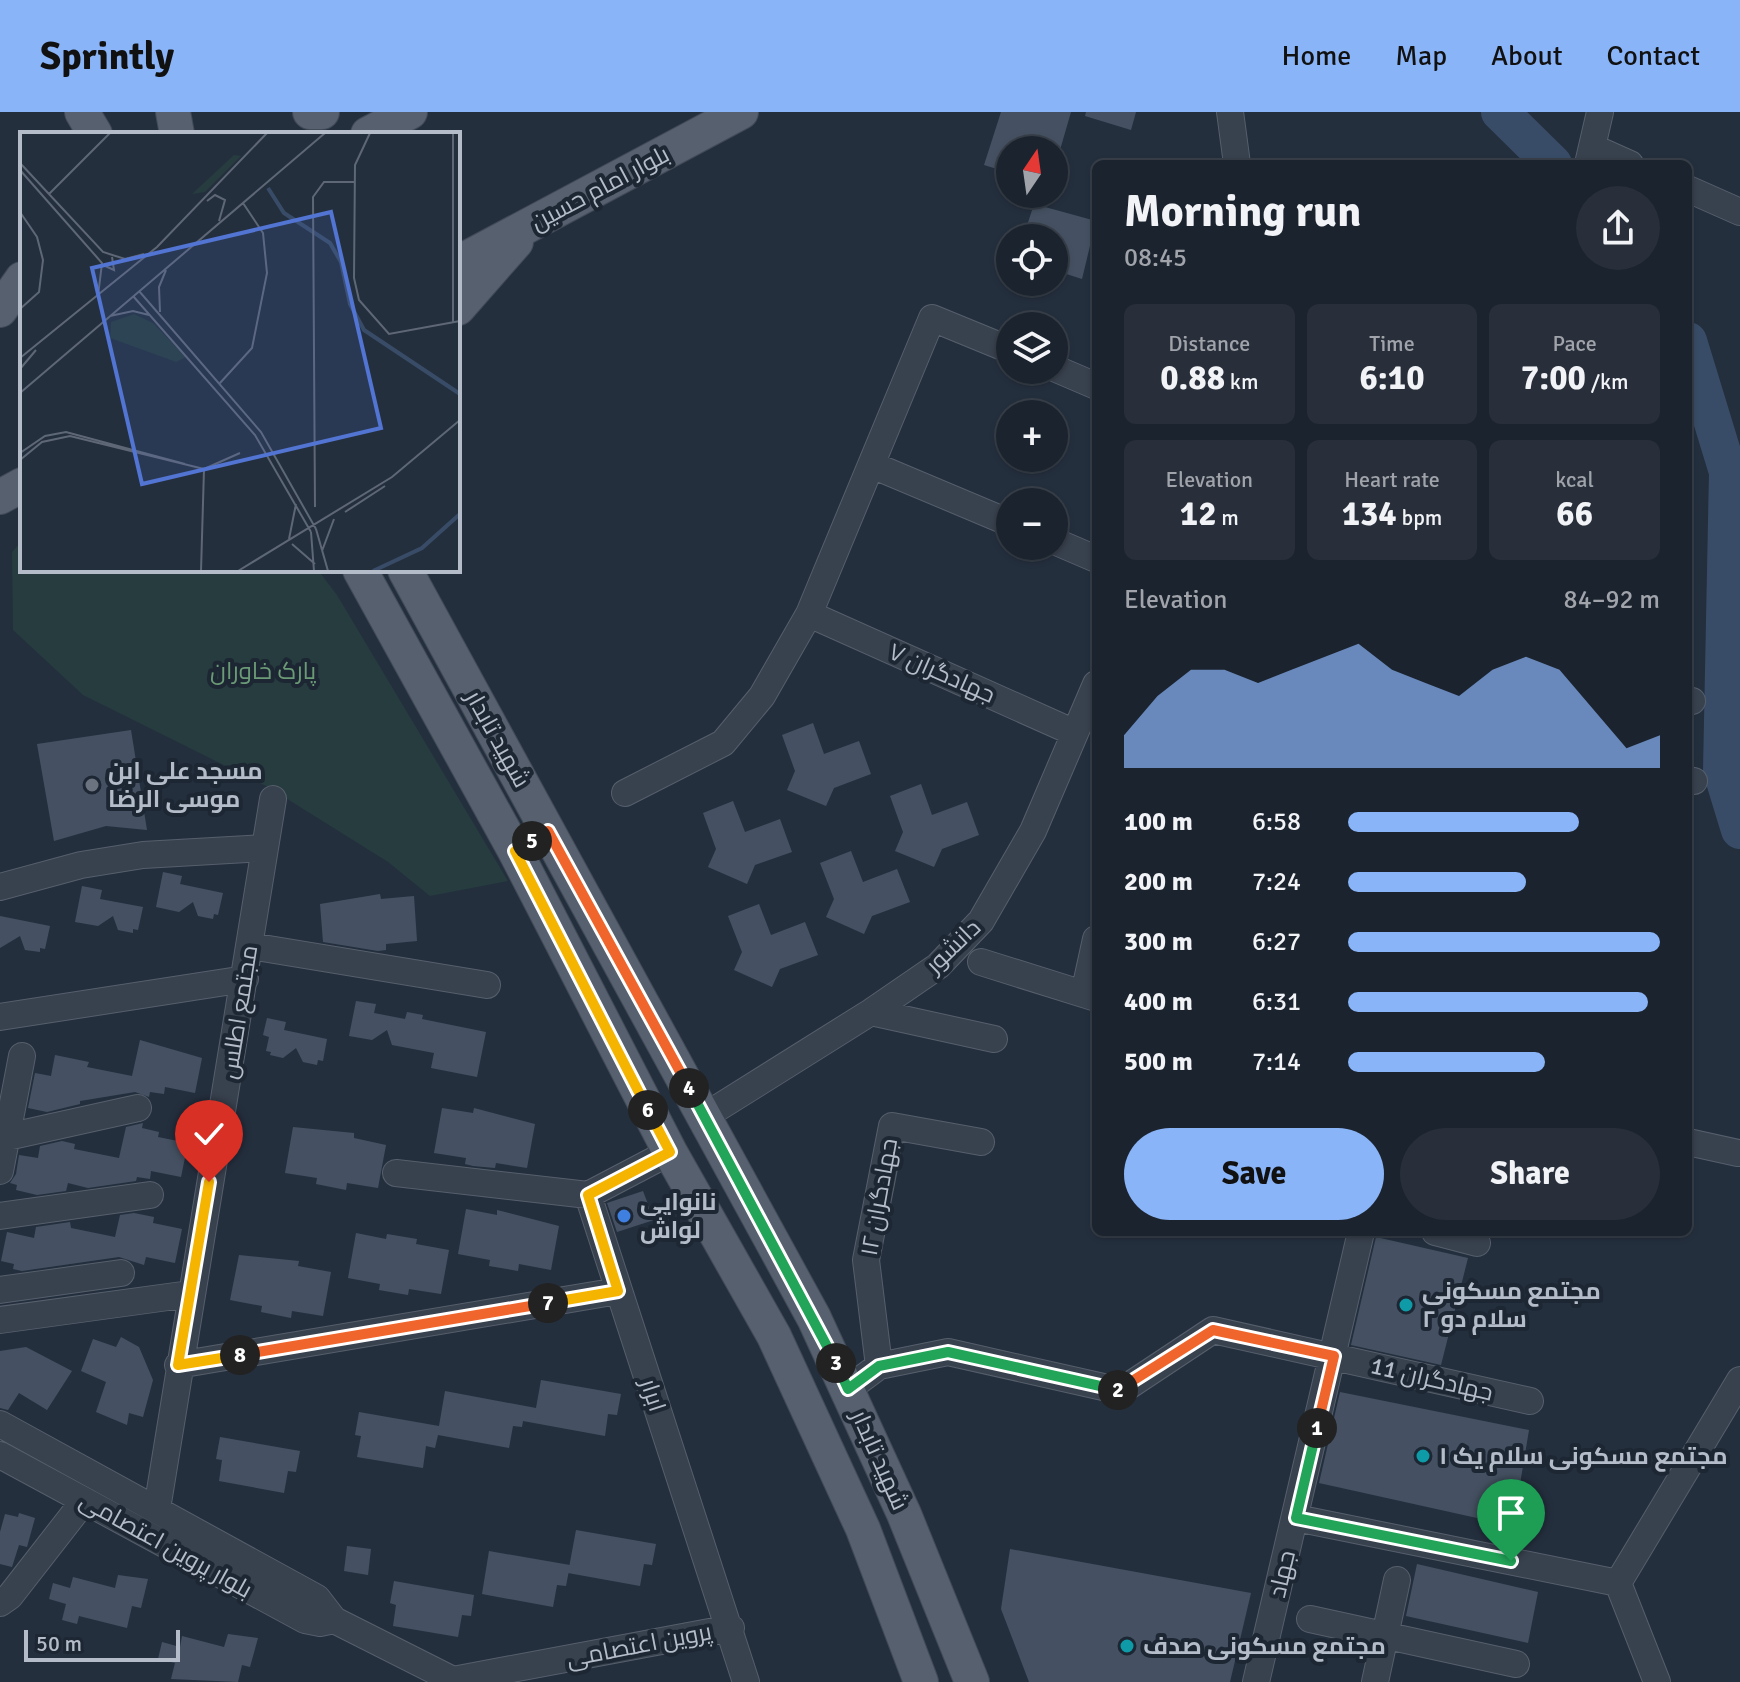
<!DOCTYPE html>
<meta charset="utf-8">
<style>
body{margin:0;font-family:Signika,Cairo,sans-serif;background:#282f3a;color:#f1f3f6;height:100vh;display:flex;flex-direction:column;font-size:30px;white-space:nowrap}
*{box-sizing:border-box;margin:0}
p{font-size:26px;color:#a0a4aa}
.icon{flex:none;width:44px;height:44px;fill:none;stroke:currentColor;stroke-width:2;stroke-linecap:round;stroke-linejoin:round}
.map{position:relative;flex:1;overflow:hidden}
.drawer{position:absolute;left:1092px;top:48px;width:600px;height:1076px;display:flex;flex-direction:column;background:#1b232e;border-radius:12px;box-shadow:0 2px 6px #0004,0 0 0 2px #39404a}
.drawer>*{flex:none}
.needle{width:52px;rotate:13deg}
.buttons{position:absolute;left:996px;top:24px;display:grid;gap:16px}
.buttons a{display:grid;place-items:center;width:72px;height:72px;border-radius:50%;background:#1b232e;box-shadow:0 2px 6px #0004,0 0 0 2px #39404a;font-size:40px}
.scale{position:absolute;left:24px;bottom:20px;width:156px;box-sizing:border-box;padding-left:8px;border:4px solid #b4bcc9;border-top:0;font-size:22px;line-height:28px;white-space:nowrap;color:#b4bcc9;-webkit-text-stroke:6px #1d2633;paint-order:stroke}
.pin{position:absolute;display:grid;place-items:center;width:68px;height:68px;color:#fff;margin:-82px -34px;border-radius:50% 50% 50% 0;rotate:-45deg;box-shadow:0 0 8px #0007}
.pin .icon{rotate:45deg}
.km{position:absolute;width:40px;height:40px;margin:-20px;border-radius:50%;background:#222;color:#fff;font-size:22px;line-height:40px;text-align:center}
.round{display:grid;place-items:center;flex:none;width:84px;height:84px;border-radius:42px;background:#282f3a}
.headline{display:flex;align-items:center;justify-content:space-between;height:136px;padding:0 32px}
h1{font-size:44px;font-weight:700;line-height:60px}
.figures{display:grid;grid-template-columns:repeat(3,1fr);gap:12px;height:136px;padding:8px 32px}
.figures div{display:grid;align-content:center;border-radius:12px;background:#282f3a;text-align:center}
.figures b{font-size:34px;font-weight:700}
.figures small{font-size:22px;font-weight:400}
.figures p{font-size:22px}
.chart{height:224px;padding:16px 32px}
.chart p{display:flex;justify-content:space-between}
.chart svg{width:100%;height:144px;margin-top:8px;fill:#8ab4f8;opacity:.7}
.button{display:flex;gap:16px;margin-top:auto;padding:16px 32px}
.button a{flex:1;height:92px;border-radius:48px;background:#8ab4f8;color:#111;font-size:32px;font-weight:700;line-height:92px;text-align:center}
.button a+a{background:#282f3a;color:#f1f3f6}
ul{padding:0 32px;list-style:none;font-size:26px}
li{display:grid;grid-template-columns:128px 96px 1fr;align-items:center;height:60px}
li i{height:20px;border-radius:10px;background:#8ab4f8}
header{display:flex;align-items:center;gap:48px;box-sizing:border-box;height:112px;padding:0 40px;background:#8ab4f8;color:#111}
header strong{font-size:38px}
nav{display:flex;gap:44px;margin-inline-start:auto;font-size:28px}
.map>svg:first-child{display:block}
.green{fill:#263c3f}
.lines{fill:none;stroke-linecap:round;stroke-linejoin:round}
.river{stroke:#394c67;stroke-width:38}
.building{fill:#455162}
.minor-casing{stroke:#565f6c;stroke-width:28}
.major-casing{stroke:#414a57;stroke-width:36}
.minor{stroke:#38414e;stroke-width:26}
.major{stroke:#56606e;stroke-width:34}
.split-1-casing{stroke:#fff;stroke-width:16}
.split-2-casing{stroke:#fff;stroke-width:16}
.split-3-casing{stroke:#fff;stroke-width:16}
.split-4-casing{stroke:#fff;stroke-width:16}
.split-5-casing{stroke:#fff;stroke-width:16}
.split-6-casing{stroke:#fff;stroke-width:16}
.split-7-casing{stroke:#fff;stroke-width:16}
.split-8-casing{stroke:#fff;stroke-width:16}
.split-9-casing{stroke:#fff;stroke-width:16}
.split-1{stroke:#22a559;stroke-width:10}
.split-2{stroke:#f0652b;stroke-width:10}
.split-3{stroke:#22a559;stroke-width:10}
.split-4{stroke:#22a559;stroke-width:10}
.split-5{stroke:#f0652b;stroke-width:10}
.split-6{stroke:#f5b400;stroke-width:10}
.split-7{stroke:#f5b400;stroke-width:10}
.split-8{stroke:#f0652b;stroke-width:10}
.split-9{stroke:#f5b400;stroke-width:10}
.worship-dot{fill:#6b7280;stroke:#1d2633;stroke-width:3}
.shop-dot{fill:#3f7fe0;stroke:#1d2633;stroke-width:3}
.culture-dot{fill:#0f9aa8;stroke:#1d2633;stroke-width:3}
.labels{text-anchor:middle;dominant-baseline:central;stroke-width:8;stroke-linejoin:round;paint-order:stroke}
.street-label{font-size:24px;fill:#b4bcc9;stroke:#1d2633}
.park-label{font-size:24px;fill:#6b9a76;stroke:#1d2633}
.poi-label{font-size:24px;font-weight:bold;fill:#b4bcc9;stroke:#1d2633;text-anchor:start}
.inset-river{fill:none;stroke:#394c67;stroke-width:4}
.inset-road{fill:none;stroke:#5e6776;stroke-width:2}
.view{fill:#5274d3;fill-opacity:0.15;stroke:#5274d3;stroke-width:4}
.inset-edge{fill:none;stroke:#b4bcc9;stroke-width:4}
</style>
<header>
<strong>Sprintly</strong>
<nav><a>Home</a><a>Map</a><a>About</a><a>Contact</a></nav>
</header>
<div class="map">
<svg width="1740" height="1570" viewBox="0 0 1740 1570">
<rect width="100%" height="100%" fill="#242f3e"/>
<!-- green -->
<path class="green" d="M 22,429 L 22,458 L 318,458 L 337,483 L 508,769 L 430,784 L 388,750 L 268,675 L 83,583 L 13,518 L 12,440 Z"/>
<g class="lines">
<!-- river -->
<path class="river" d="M 1500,0 L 1553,52
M 1688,229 L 1728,360 L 1722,659 L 1740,718"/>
</g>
<!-- building -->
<path class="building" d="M 1001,0 L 1071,0 L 1060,38 L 1010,38 L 1010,61 L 984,53 Z
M 1086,0 L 1136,0 L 1131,18 L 1085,4 Z
M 1034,92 L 1096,109 L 1082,167 L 1054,158 L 1054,126 L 1023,126 Z
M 813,611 L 824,642 L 859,629 L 871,662 L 834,676 L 826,694 L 787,678 L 795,659 L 782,623 Z
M 131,618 L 147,718 L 106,714 L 54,729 L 37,632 Z
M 921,672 L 932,703 L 967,690 L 979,723 L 942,737 L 934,755 L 895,739 L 903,720 L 890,684 Z
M 733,689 L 745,720 L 780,707 L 792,740 L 755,753 L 747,772 L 708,755 L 716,737 L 703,701 Z
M 851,739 L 863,770 L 897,757 L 910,790 L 872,804 L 864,822 L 826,805 L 834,787 L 820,751 Z
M 163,760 L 182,764 L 180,772 L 223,781 L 218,803 L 214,802 L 213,807 L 198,804 L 193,790 L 179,800 L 156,795 Z
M 82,774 L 102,778 L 100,787 L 143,795 L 138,818 L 133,817 L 133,821 L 118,818 L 113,804 L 98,814 L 75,810 Z
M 380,782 L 381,787 L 414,784 L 417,829 L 386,832 L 386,838 L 378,839 L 323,830 L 320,792 Z
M 759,792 L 771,823 L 805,810 L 818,843 L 780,857 L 772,875 L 734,858 L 742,840 L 728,804 Z
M 0,804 L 50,814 L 45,837 L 40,836 L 40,840 L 25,838 L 20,824 L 0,836 Z
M 356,889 L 376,892 L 374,901 L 405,907 L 407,900 L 423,903 L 422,907 L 486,920 L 477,965 L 431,956 L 434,941 L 392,933 L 387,918 L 372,928 L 349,924 Z
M 267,906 L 286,910 L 284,918 L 327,927 L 323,949 L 318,948 L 317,953 L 303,950 L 296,936 L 283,946 L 270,943 L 271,940 L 266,939 L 269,925 L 263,923 Z
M 140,928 L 202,946 L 195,981 L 165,975 L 164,982 L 150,980 L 149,985 L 135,980 L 80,989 L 80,992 L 47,1000 L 28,996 L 35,961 L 51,964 L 55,943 L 89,950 L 87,955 L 132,964 Z
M 442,996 L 473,1001 L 474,996 L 535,1012 L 527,1056 L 496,1051 L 495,1056 L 473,1054 L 465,1052 L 466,1046 L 434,1041 Z
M 143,1011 L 142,1016 L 159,1020 L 158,1025 L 188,1031 L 181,1065 L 151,1059 L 150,1067 L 137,1065 L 136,1069 L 88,1076 L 68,1071 L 66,1079 L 37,1083 L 16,1078 L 17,1073 L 10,1071 L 16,1062 L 19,1043 L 38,1046 L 40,1034 L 62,1029 L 75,1032 L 74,1037 L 119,1046 L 126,1015 Z
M 293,1015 L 354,1021 L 354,1026 L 386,1033 L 378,1076 L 347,1071 L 346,1078 L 316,1072 L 317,1066 L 285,1061 Z
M 643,1079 L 654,1108 L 617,1120 L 607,1091 Z
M 466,1097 L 497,1103 L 497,1098 L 559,1114 L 551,1158 L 519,1152 L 518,1159 L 489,1154 L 490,1148 L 458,1142 Z
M 134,1101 L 154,1105 L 153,1111 L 182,1117 L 175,1151 L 146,1145 L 144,1153 L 119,1145 L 22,1159 L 13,1157 L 14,1152 L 1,1149 L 7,1120 L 34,1126 L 36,1115 L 70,1110 L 71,1116 L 115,1125 L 120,1103 Z
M 356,1121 L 386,1127 L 387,1122 L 417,1127 L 416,1132 L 449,1138 L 441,1182 L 409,1177 L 408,1183 L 379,1178 L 380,1172 L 348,1166 Z
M 1376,1125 L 1468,1146 L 1441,1253 L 1351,1233 Z
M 239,1143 L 299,1149 L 298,1154 L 331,1160 L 323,1204 L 292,1199 L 291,1206 L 261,1200 L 262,1194 L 230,1188 Z
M 121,1225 L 139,1235 L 153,1268 L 143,1305 L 129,1301 L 127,1313 L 96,1300 L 106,1270 L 81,1259 L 93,1227 L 116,1235 Z
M 26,1235 L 72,1259 L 47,1298 L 19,1281 L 8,1298 L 0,1296 L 0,1239 Z
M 541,1268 L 621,1282 L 617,1303 L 608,1302 L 605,1324 L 523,1309 L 522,1315 L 513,1314 L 509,1336 L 438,1323 L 435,1336 L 426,1334 L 423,1356 L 357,1345 L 361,1324 L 355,1323 L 359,1300 L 439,1314 L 445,1279 L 536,1296 Z
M 1340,1280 L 1529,1318 L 1513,1414 L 1319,1371 Z
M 220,1325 L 300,1339 L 296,1360 L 288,1359 L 284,1381 L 219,1369 L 222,1348 L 216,1347 Z
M 19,1401 L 35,1406 L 27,1435 L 19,1433 L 12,1455 L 0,1452 L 0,1420 L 5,1402 L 18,1405 Z
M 576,1418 L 656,1432 L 652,1453 L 644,1452 L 640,1474 L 568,1461 Z
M 347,1434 L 371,1437 L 368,1463 L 344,1459 Z
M 1010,1437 L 1251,1481 L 1230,1570 L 1029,1570 L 1001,1497 Z
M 489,1439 L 570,1453 L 566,1474 L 557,1473 L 553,1495 L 482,1482 Z
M 1417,1452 L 1538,1480 L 1528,1531 L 1406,1504 Z
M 118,1463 L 148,1467 L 141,1496 L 132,1494 L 127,1516 L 79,1504 L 77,1512 L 62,1508 L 66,1492 L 49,1487 L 53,1471 L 70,1476 L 73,1465 L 115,1476 Z
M 394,1469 L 474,1483 L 471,1504 L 462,1503 L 458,1525 L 393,1514 L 396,1493 L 390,1491 Z
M 228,1522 L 258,1526 L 250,1555 L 242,1553 L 238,1570 L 171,1567 L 175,1551 L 158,1547 L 162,1530 L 180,1535 L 182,1524 L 224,1535 Z"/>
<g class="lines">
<defs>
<path id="minor" d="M 1230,0 L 1237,52
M 1592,35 L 1630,52
M 1588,52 L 1600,0
M 1688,77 L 1740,100
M 1054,256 L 1096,274
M 872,353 L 1010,411
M 1054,429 L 1096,447
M 809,502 L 1075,621
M 1688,589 L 1692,589
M 1688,668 L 1694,669
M 625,681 L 723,631 L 762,584 L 809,502 L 932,206 L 1010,238
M 0,775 L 81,753 L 143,743 L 265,736
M 250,834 L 487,873
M 981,850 L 1096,886
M 1084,882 L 1096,827
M 871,900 L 994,927
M 0,905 L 245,867
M 705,1004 L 871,900 L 938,854 L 981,809 L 1033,719 L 1096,572
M 7,1025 L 138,996
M 1688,1030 L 1738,1041
M 670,1040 L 588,1083 L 746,1570
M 0,1059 L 22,944
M 396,1061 L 588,1083
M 0,1104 L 150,1083
M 1435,1120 L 1477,1131
M 0,1178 L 121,1161
M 0,1208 L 190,1182
M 178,1253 L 618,1179
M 879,1254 L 948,1240 L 1121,1279 L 1213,1218 L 1530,1289
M 848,1277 L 879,1254 L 866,1148 L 892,1014 L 981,1030
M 0,1312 L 317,1486 L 334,1508
M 0,1343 L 305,1508 L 320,1511 L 334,1508
M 157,1397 L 273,687
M 1296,1406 L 1618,1471
M 1618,1471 L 1740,1268
M 1618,1471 L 1657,1570
M 0,1491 L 10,1484 L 84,1389
M 1310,1507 L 1516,1552
M 334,1508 L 453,1568
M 453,1568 L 731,1516
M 1256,1570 L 1361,1120
M 1375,1570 L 1397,1468"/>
<path id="major" d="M 82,0 L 95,22
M 173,0 L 177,22
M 310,0 L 322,0
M 368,22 L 410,0
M 458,151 L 741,0
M 458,196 L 516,130
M 0,198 L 22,167
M 0,385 L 22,373
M 360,458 L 515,739 L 670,1040 L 774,1224 L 863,1417 L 921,1570
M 405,458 L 814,1206 L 904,1402 L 972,1570"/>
</defs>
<!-- minor casing -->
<use href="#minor" class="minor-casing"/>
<!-- major casing -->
<use href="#major" class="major-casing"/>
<!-- minor -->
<use href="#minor" class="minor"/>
<!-- major -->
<use href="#major" class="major"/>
</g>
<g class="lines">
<defs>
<path id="split-1" d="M 1317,1316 L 1296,1406 L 1511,1449"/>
<path id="split-2" d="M 1118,1278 L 1213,1218 L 1334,1244 L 1317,1316"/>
<path id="split-3" d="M 836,1251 L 848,1277 L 879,1254 L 948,1240 L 1118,1278"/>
<path id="split-4" d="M 689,976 L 836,1251"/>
<path id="split-5" d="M 532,729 L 548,719 L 689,976"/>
<path id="split-6" d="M 532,729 L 515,739 L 648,998"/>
<path id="split-7" d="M 548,1191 L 618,1179 L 588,1083 L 670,1040 L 648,998"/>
<path id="split-8" d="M 240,1243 L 548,1191"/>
<path id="split-9" d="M 209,1070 L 178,1253 L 240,1243"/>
</defs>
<!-- split-1 casing -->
<use href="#split-1" class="split-1-casing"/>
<!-- split-2 casing -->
<use href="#split-2" class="split-2-casing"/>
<!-- split-3 casing -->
<use href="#split-3" class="split-3-casing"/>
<!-- split-4 casing -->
<use href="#split-4" class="split-4-casing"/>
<!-- split-5 casing -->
<use href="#split-5" class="split-5-casing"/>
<!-- split-6 casing -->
<use href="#split-6" class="split-6-casing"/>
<!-- split-7 casing -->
<use href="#split-7" class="split-7-casing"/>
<!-- split-8 casing -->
<use href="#split-8" class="split-8-casing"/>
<!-- split-9 casing -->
<use href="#split-9" class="split-9-casing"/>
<!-- split-1 -->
<use href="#split-1" class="split-1"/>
<!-- split-2 -->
<use href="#split-2" class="split-2"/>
<!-- split-3 -->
<use href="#split-3" class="split-3"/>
<!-- split-4 -->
<use href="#split-4" class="split-4"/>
<!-- split-5 -->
<use href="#split-5" class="split-5"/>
<!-- split-6 -->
<use href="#split-6" class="split-6"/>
<!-- split-7 -->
<use href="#split-7" class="split-7"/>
<!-- split-8 -->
<use href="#split-8" class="split-8"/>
<!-- split-9 -->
<use href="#split-9" class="split-9"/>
</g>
<!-- markers -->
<circle class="worship-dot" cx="92" cy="673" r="8"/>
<circle class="shop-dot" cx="624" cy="1104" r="8"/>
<g class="culture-dot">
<circle cx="1406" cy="1193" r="8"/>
<circle cx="1423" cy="1344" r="8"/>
<circle cx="1127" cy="1534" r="8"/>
</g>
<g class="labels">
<!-- street labels -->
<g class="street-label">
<text transform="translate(600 76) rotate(-28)">بلوار امام حسین</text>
<text transform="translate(942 561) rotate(24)">جهادگران ۷</text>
<text transform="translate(498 627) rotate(61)">شهید تابدار</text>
<text transform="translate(953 834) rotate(-44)">دانشور</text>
<text transform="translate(239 900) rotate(-81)">مجتمع اطلس</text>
<text transform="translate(879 1085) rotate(-80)">جهادگران ۱۲</text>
<text transform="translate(1432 1267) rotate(13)">جهادگران 11</text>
<text transform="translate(653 1283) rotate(72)">ابرار</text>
<text transform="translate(880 1348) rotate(66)">شهید تابدار</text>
<text transform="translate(166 1433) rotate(29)">بلوار پروین اعتصامی</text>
<text transform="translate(1282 1462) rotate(-77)">جهاد</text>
<text transform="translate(639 1533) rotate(-11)">پروین اعتصامی</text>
</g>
<!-- park labels -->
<g class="park-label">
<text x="263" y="559">پارک خاوران</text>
</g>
<!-- poi labels -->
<g class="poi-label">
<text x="108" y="659">مسجد علی ابن<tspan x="108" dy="28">موسی الرضا</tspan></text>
<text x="640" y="1090">نانوایی<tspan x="640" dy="28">لواش</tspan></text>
<text x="1422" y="1179">مجتمع مسکونی<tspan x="1422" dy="28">سلام دو ۲</tspan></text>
<text x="1439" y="1344">مجتمع مسکونی سلام یک ۱</text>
<text x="1143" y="1534">مجتمع مسکونی صدف</text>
</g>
</g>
<!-- overview -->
<g transform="translate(20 20)">
<rect width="440" height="440" fill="#242f3e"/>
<path d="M 214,23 L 221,24 L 185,60 L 172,62 ZM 114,182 L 133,191 L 166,225 L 156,230 L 90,206 L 91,190 Z" fill="#263c3f"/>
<path class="inset-river" d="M 248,56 L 264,81 L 310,111 L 321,130 L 330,172 L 344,198 L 440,262M 353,439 L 402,416 L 440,382"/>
<path class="inset-road" d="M 350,1 L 335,33 L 334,146 L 339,168 L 369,202 L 440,189M 0,31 L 83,120 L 105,127 L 124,122M 0,38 L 82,131 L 78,164M 29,62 L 90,1M 187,69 L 195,63 L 205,68 L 199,89M 0,80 L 17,105 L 23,128 L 19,160 L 0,177M 83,133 L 94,138 L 92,125M 119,159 L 241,300 L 296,397M 113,164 L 235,303 L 291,400M 140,180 L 139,155 L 146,138M 90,184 L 113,179 L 129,183M 433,190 L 433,1M 0,226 L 137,115 L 247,1M 0,237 L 16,218M 200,251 L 232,216 L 247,141 L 243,101 L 223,71M 0,261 L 305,1M 0,321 L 25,304 L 46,300 L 165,332M 0,328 L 22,310 L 50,304 L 184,337M 184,337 L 220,321M 295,375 L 293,65 L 304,50 L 334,50M 325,380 L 365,354M 296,397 L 308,439M 291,400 L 294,439M 269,407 L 276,372M 272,412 L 295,432M 302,419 L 314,387M 181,439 L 184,337M 218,439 L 372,345 L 440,288"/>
<path class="view" d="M 311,80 L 361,296 L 122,352 L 72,136 Z"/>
<rect width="440" height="440" class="inset-edge"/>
</g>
</svg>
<div class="buttons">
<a><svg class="needle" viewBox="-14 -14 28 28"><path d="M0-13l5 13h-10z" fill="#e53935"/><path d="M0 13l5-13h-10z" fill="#a0a4aa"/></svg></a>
<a><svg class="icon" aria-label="locate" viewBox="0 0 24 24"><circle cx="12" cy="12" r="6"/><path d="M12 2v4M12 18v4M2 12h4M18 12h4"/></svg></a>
<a><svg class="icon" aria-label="layers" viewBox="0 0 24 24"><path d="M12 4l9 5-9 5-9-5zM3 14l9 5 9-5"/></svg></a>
<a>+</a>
<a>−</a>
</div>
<div class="scale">50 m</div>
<div class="pin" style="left:1511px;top:1449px;background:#1e9e55"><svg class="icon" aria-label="arrive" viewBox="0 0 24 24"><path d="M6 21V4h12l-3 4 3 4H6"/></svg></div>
<div class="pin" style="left:209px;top:1070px;background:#d93025"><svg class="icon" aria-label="check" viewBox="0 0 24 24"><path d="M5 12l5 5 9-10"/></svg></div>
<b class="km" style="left:1317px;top:1316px">1</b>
<b class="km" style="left:1118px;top:1278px">2</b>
<b class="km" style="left:836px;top:1251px">3</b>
<b class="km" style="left:689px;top:976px">4</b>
<b class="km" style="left:532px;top:729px">5</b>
<b class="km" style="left:648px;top:998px">6</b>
<b class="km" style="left:548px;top:1191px">7</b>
<b class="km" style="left:240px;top:1243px">8</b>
<section class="drawer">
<div class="headline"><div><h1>Morning run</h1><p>08:45</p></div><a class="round"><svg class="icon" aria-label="share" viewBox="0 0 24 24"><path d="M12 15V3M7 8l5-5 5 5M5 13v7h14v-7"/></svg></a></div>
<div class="figures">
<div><p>Distance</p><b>0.88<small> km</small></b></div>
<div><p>Time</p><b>6:10</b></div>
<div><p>Pace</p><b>7:00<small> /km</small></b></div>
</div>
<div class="figures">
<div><p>Elevation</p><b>12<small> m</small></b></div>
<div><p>Heart rate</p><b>134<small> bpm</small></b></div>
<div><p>kcal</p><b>66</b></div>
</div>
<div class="chart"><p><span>Elevation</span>84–92 m</p>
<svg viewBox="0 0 160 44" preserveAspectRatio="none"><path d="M0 44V34L10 22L20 14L30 14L40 18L50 14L60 10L70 6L80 14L90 18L100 22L110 14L120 10L130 14L140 26L150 38L160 34V44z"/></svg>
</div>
<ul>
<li><b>100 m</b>6:58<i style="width:74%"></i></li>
<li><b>200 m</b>7:24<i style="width:57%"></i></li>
<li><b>300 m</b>6:27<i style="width:100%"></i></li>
<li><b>400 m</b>6:31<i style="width:96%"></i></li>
<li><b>500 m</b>7:14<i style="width:63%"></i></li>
</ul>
<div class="button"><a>Save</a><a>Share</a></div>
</section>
</div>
